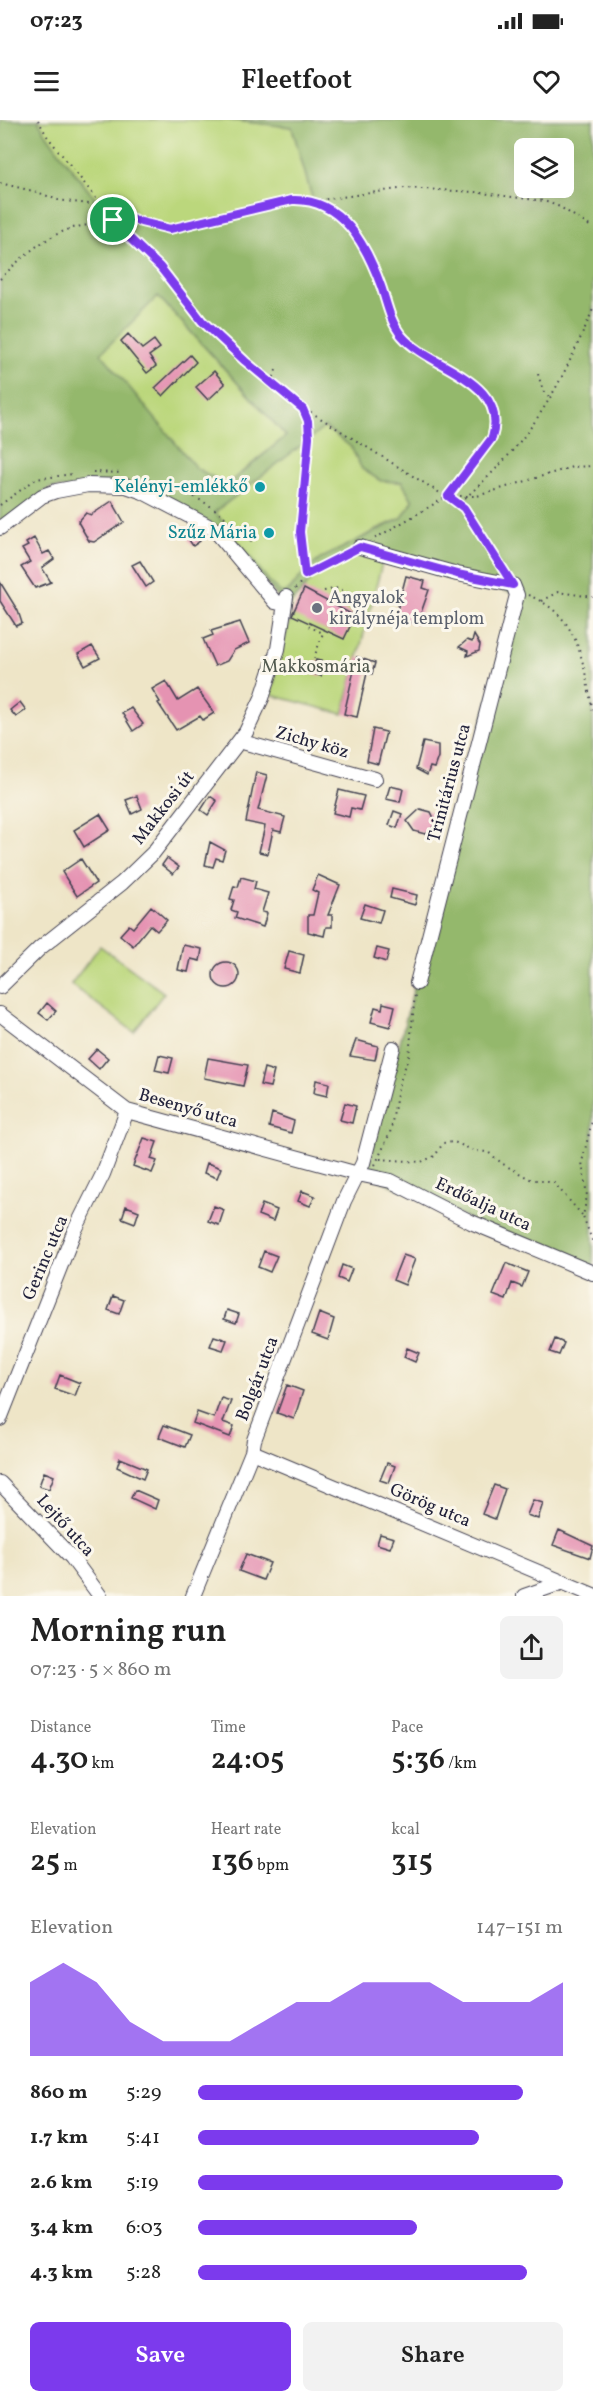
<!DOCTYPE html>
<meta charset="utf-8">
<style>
body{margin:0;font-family:Vollkorn,serif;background:#f2f2f2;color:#222;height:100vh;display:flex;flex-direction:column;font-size:22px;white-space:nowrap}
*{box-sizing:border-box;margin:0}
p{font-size:20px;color:#767676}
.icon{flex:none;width:33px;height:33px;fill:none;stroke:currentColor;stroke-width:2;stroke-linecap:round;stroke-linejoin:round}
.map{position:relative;height:1476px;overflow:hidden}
.panel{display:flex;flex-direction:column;background:#fff;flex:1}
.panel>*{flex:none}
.tools{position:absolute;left:514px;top:18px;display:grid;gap:12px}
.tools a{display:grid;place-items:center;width:60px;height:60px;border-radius:9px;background:#fff;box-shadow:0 6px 24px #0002;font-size:30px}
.pin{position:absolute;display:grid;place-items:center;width:51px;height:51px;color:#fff;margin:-26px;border:3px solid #fff;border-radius:50%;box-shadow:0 2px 6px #0007}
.round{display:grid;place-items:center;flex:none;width:63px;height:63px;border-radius:9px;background:#f2f2f2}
.summary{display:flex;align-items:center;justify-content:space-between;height:102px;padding:0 30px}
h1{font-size:33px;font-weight:600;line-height:45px}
.stats{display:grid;grid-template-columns:repeat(3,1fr);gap:9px;height:102px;padding:6px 30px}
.stats div{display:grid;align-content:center}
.stats b{font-size:30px;font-weight:600}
.stats small{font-size:16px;font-weight:400}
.stats p{font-size:16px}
.chart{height:168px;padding:12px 30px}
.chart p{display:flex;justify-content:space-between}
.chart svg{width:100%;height:108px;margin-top:6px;fill:#7c3aed;opacity:.7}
.cta{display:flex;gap:12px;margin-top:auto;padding:12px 30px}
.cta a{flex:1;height:69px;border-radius:9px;background:#7c3aed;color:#fff;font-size:24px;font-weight:600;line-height:69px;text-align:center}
.cta a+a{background:#f2f2f2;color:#222}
ul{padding:0 30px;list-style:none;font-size:20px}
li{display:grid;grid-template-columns:96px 72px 1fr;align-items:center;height:45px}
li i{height:15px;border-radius:8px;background:#7c3aed}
.status{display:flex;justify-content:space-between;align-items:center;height:42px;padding:0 30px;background:#fff;direction:ltr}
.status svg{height:16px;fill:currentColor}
header{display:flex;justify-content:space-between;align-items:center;height:78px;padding:0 30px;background:#fff;font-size:27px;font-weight:600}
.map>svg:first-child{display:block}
.green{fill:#bbd77c;stroke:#6e7c5c;stroke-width:1.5}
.forest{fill:#94b86c;stroke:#5b6d54;stroke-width:1.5;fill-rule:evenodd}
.building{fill:#e593b2}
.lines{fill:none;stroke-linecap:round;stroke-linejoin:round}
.minor-casing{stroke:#413f50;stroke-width:16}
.path{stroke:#413f50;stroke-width:2;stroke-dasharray:1.5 4.5;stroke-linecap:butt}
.minor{stroke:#fff;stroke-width:14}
.route-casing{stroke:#fff;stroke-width:12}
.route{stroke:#7c3aed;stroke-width:8}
.culture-dot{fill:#0f9aa8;stroke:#fbf7ec;stroke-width:2}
.worship-dot{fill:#6b7280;stroke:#fbf7ec;stroke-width:2}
.labels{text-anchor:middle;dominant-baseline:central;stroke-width:6;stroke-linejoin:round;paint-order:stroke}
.culture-label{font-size:18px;fill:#0d838f;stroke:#fbf7ec;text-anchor:end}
.worship-label{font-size:18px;fill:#5b616d;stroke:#fbf7ec;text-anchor:start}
.park-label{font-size:18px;fill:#50584e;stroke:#fbf7ec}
.street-label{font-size:18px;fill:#22223b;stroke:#fbf7ec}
</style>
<div class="status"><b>07:23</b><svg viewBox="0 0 49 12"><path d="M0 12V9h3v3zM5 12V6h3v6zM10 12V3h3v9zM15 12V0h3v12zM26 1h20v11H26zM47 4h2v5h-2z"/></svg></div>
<header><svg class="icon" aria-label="menu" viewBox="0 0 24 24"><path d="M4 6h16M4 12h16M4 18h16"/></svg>Fleetfoot<svg class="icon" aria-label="heart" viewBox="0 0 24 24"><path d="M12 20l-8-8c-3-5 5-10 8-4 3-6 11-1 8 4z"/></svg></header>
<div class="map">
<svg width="593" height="1476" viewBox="0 0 593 1476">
<rect width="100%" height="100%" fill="#fbf7ec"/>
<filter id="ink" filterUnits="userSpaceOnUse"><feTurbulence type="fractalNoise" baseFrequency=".0167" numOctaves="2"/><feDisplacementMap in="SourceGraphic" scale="12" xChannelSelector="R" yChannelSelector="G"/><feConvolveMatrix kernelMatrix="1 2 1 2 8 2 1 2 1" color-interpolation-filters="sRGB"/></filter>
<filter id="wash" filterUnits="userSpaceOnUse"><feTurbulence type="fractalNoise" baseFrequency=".008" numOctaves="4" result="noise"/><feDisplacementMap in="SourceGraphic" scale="24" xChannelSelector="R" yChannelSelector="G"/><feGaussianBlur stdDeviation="1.35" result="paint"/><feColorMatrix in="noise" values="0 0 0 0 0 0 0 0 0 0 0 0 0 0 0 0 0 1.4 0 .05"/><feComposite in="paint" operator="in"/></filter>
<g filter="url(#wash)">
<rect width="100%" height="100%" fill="#eee5c7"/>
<!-- green -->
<path class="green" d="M 38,0 L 227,0 L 292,7 L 313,81 C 268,78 227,99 183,108 C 160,112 124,100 104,87 C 94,80 44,13 38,0 Z
M 158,176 L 286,316 L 226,365 L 196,348 L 100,233 Z
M 324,307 L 351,327 L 362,349 L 381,361 L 402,362 L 413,381 L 402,398 L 377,409 L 306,450 L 289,471 L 281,473 L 268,461 L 215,392 Z
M 364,431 L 384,436 L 343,594 L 271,575 L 288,506 L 310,458 Z
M 100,826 L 164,873 L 134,912 L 71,864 Z"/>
<!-- forest -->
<path class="forest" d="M 0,0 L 38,0 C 44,13 94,80 104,87 C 124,100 160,112 183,108 C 227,99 268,78 313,81 L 292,7 L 227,0 L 593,0 L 593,1153 L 366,1054 L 515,474 L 362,430 L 319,451 L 287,488 L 220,408 L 144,369 L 50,368 L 0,406 ZM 525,28 L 564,28 L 564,68 L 525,68 ZM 158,176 L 286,316 L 227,365 L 196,348 L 101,233 ZM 325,307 L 351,327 L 362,349 L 381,361 L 402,362 L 413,381 L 402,398 L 322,438 L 306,450 L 289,471 L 281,473 L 268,460 L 215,392 Z"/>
<g id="blocks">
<!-- building -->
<path class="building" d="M 128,214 L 142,229 L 154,220 L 160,228 L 149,236 L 156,246 L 147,253 L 121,221 Z
M 190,235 L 196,242 L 163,276 L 155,268 Z
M 214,251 L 225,264 L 208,280 L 196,267 Z
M 112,381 L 124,402 L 94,422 L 89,421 L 78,402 L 86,393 L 91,395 Z
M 192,409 L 200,421 L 193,426 L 185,414 Z
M 34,418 L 43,434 L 49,431 L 54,439 L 42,448 L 51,462 L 35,468 L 21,447 L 30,442 L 22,429 L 28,426 L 26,423 Z
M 140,441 L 153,462 L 146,467 L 132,445 Z
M 406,456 L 425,461 L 423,468 L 429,470 L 417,504 L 395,498 Z
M 0,462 L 18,491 L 22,503 L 16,506 L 0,481 Z
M 304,469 L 355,496 L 344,519 L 292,495 Z
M 240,502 L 249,523 L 234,530 L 227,541 L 215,546 L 203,519 L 213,515 L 211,511 Z
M 474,515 L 480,525 L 479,531 L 467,536 L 468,531 L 459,527 L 467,520 L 472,522 Z
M 92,526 L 100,538 L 85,546 L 78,534 Z
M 357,537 L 375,543 L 372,554 L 367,553 L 357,597 L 344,594 Z
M 316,540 L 325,542 L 321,556 L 312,553 Z
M 166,561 L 178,581 L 197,569 L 214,593 L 203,600 L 200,596 L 176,610 L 158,583 L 160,582 L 152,569 Z
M 20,582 L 26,590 L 16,597 L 10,590 Z
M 131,588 L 143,604 L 133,611 L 122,593 Z
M 373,609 L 386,612 L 378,644 L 367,641 Z
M 423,622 L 438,625 L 438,637 L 434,648 L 430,647 L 427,655 L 416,649 Z
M 256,652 L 267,655 L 258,690 L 285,697 L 281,712 L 273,710 L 268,734 L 259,732 L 265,706 L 246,702 Z
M 390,666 L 403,669 L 400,682 L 386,679 Z
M 339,670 L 364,676 L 360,690 L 351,688 L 349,697 L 333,693 Z
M 137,676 L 142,689 L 132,694 L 126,680 Z
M 210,676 L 217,681 L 208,695 L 201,690 Z
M 420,689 L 431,692 L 436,702 L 430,712 L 425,714 L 414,711 L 407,701 Z
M 394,691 L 402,694 L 397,708 L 389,705 Z
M 100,694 L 110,710 L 84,727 L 74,710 Z
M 210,722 L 225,730 L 222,740 L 216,738 L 213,747 L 205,745 Z
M 167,738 L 179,747 L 173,754 L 162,745 Z
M 81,739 L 96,763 L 77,776 L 62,752 Z
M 318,755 L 340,765 L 328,795 L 332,795 L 332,807 L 326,807 L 324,816 L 308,812 L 308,795 L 313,795 L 318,773 L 312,770 Z
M 241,757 L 256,761 L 254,769 L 268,773 L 262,792 L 267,793 L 263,807 L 235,798 L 237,792 L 231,790 L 234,780 L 230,779 L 234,766 L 238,767 Z
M 392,769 L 417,775 L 415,785 L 390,778 Z
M 365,784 L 383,790 L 379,803 L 360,798 Z
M 151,786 L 167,800 L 157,811 L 150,805 L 133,826 L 120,815 L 129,805 L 133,808 Z
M 183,825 L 202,829 L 200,841 L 191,839 L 188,852 L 178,850 Z
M 377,828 L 389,831 L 386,842 L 374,838 Z
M 289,831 L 304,835 L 300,853 L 284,849 Z
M213 855a13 13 0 1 1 26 0a13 13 0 1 1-26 0Z
M 47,883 L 56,891 L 48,900 L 39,893 Z
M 383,883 L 395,886 L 390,907 L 371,902 L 375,887 L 382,889 Z
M 356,920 L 378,926 L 375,940 L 350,936 Z
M 97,929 L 108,938 L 99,949 L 88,939 Z
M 159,935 L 173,938 L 169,953 L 155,950 Z
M 208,938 L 248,945 L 243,966 L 204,958 Z
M 264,948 L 274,951 L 270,967 L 260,965 Z
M 316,960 L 329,963 L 327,976 L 314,973 Z
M 345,983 L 356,986 L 352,1003 L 340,1000 Z
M 272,993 L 294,1001 L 291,1013 L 269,1007 Z
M 144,1018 L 157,1022 L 151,1039 L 157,1041 L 152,1053 L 133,1046 Z
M 207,1043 L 221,1048 L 217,1058 L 204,1053 Z
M 302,1071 L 315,1076 L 310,1086 L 298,1081 Z
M 262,1084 L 277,1090 L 273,1101 L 258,1095 Z
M 126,1086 L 139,1091 L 135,1103 L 122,1098 Z
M 214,1086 L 224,1090 L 219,1105 L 208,1101 Z
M 264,1131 L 277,1136 L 270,1152 L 258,1147 Z
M 403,1135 L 415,1139 L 405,1165 L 393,1160 Z
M 506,1143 L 528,1152 L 522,1167 L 512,1163 L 506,1180 L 493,1175 Z
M 342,1145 L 352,1149 L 347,1162 L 338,1158 Z
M 113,1176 L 124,1180 L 119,1194 L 108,1190 Z
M 227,1190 L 239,1194 L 236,1203 L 224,1199 Z
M 319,1193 L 334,1199 L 328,1220 L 312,1214 Z
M 214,1216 L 227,1220 L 223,1230 L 210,1226 Z
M 555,1219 L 564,1223 L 559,1235 L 550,1232 Z
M 407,1228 L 419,1233 L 415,1242 L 404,1237 Z
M 60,1255 L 80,1263 L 75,1276 L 55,1269 Z
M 287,1265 L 303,1271 L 294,1299 L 277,1293 Z
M 221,1278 L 231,1281 L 223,1302 L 234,1306 L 230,1317 L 193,1303 L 197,1292 L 214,1298 Z
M 164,1305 L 190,1315 L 185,1327 L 159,1317 Z
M 120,1338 L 147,1349 L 143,1359 L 117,1347 Z
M 387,1343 L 395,1346 L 389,1363 L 380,1360 Z
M 44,1352 L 54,1356 L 49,1369 L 39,1366 Z
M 494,1365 L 505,1369 L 495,1399 L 482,1394 Z
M 135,1370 L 158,1380 L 155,1389 L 131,1378 Z
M 533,1380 L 543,1383 L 538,1399 L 527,1395 Z
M 559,1410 L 593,1426 L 590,1438 L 553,1425 Z
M 380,1414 L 394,1418 L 390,1428 L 377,1424 Z
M 246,1434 L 270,1443 L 263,1460 L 239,1451 Z"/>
</g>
</g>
<g filter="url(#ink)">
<use href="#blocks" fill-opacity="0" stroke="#413f50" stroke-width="1.5"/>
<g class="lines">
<defs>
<path id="minor" d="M 0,408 L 42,376 L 56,371 L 88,365 L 126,366 L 143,372 L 214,409 L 275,482 L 284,484
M 360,427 L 457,454 L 513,465 L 517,475 L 417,863
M 239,621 L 375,659
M 0,867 L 40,828 L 122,763 L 153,733 L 246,612 L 262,578 L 278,529 L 286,477
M 0,894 L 127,991 L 358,1054 L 391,1061 L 471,1102 L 593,1153
M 0,1299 L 74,1112 L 103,1054 L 127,991
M 252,1332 L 593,1475
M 0,1363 L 72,1438 L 100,1476
M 193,1476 L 252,1332 L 254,1320 L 344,1081 L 363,1043 L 393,928
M 524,1476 L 564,1462"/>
</defs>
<!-- minor casing -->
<use href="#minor" class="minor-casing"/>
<!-- path -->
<path class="path" d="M 38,0 L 47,16 L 122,111 L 161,147 L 202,201 L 245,241 L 301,286 L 464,388 L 503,451
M 0,63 L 37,72 L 58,80 L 97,85 L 153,106 L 170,109 L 283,82 L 321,80 L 405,68 L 474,72 L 544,81 L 560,87 L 593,108
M 316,82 C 351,95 369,132 381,166 C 387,184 390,202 403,217 C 431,249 511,260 492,318 L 448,376 L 374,419
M 0,159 C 22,137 43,117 73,108 C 87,103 99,108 113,100
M 538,254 L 543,271 L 551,278
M 272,263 L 277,247
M 303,288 C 318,314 300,381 300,413 C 300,426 305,440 305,454
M 93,352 L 123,353
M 149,360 C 199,375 218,387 254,425
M 448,376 L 477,376 L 572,347 L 593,346
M 465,378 C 531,321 560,268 593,189
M 0,385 L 36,359 L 73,354
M 295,469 L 312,450 L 351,431
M 324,471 L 338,468 L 356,477 L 355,485
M 528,475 C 581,496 582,542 593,591
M 541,481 L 558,472 L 593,477
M 301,548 L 311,546 L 323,513 L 308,506
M 593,997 L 582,1042 L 587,1076 L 583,1096 L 593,1123
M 380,1039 L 421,1042 L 435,1036 L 443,1023 L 454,1022 L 475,1031 L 488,1032 L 503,1044 L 530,1059 L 554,1063 L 583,1096
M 375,1045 L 390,1013 L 399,964 L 409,936 L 415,874"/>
<!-- minor -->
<use href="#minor" class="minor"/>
</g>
</g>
<g class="lines" filter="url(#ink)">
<defs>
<path id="route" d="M 292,80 C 342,78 366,125 381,166 C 387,183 390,202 402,216 C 430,249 510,260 492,318 L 448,376 L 464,388 L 513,465 L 457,454 L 360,427 L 305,455 L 300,412 L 309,317 L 308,301 L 303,289 L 245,241 L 202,201 L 160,147 L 122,111 L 103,87 L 141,102 L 170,109 Z"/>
</defs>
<!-- route casing -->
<use href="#route" class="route-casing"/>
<!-- route -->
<use href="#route" class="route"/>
</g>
<!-- markers -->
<g class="culture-dot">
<circle cx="260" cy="367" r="6"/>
<circle cx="269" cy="413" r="6"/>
</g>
<circle class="worship-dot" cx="317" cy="488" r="6"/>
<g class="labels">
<!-- culture labels -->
<g class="culture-label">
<text x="248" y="367">Kelényi-emlékkő</text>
<text x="257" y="413">Szűz Mária</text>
</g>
<!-- worship labels -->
<g class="worship-label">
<text x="329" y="478">Angyalok<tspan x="329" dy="21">királynéja templom</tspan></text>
</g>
<!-- park labels -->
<g class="park-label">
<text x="316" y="547">Makkosmária</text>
</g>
<!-- street labels -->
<g class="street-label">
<text transform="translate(312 623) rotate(16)">Zichy köz</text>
<text transform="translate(450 663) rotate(-75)">Trinitárius utca</text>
<text transform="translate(164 688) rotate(-52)">Makkosi út</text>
<text transform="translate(188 989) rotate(16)">Besenyő utca</text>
<text transform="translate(483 1085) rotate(25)">Erdőalja utca</text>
<text transform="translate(46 1138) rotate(-67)">Gerinc utca</text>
<text transform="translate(258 1259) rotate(-69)">Bolgár utca</text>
<text transform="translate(430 1386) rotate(23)">Görög utca</text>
<text transform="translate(65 1406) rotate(48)">Lejtő utca</text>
</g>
</g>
</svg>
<div class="tools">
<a><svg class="icon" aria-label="layers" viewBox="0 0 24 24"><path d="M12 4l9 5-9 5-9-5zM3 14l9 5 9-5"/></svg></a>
</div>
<div class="pin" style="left:113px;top:100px;background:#1e9e55"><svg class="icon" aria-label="arrive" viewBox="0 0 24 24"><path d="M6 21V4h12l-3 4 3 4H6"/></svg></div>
</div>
<section class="panel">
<div class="summary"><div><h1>Morning run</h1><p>07:23 · 5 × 860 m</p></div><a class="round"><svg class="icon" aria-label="share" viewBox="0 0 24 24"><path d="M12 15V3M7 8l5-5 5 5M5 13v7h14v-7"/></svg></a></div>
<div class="stats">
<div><p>Distance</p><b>4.30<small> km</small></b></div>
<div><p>Time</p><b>24:05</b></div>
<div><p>Pace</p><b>5:36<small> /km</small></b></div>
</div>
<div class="stats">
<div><p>Elevation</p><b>25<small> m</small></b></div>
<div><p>Heart rate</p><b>136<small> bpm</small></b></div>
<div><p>kcal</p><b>315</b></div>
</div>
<div class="chart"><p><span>Elevation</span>147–151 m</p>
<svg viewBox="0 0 160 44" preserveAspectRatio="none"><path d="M0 44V14L10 6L20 14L30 30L40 38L50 38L60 38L70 30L80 22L90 22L100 14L110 14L120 14L130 22L140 22L150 22L160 14V44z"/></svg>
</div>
<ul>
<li><b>860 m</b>5:29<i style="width:89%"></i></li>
<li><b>1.7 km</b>5:41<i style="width:77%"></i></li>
<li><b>2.6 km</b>5:19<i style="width:100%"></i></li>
<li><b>3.4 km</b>6:03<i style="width:60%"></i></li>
<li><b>4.3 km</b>5:28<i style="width:90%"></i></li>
</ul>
<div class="cta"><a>Save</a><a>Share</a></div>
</section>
